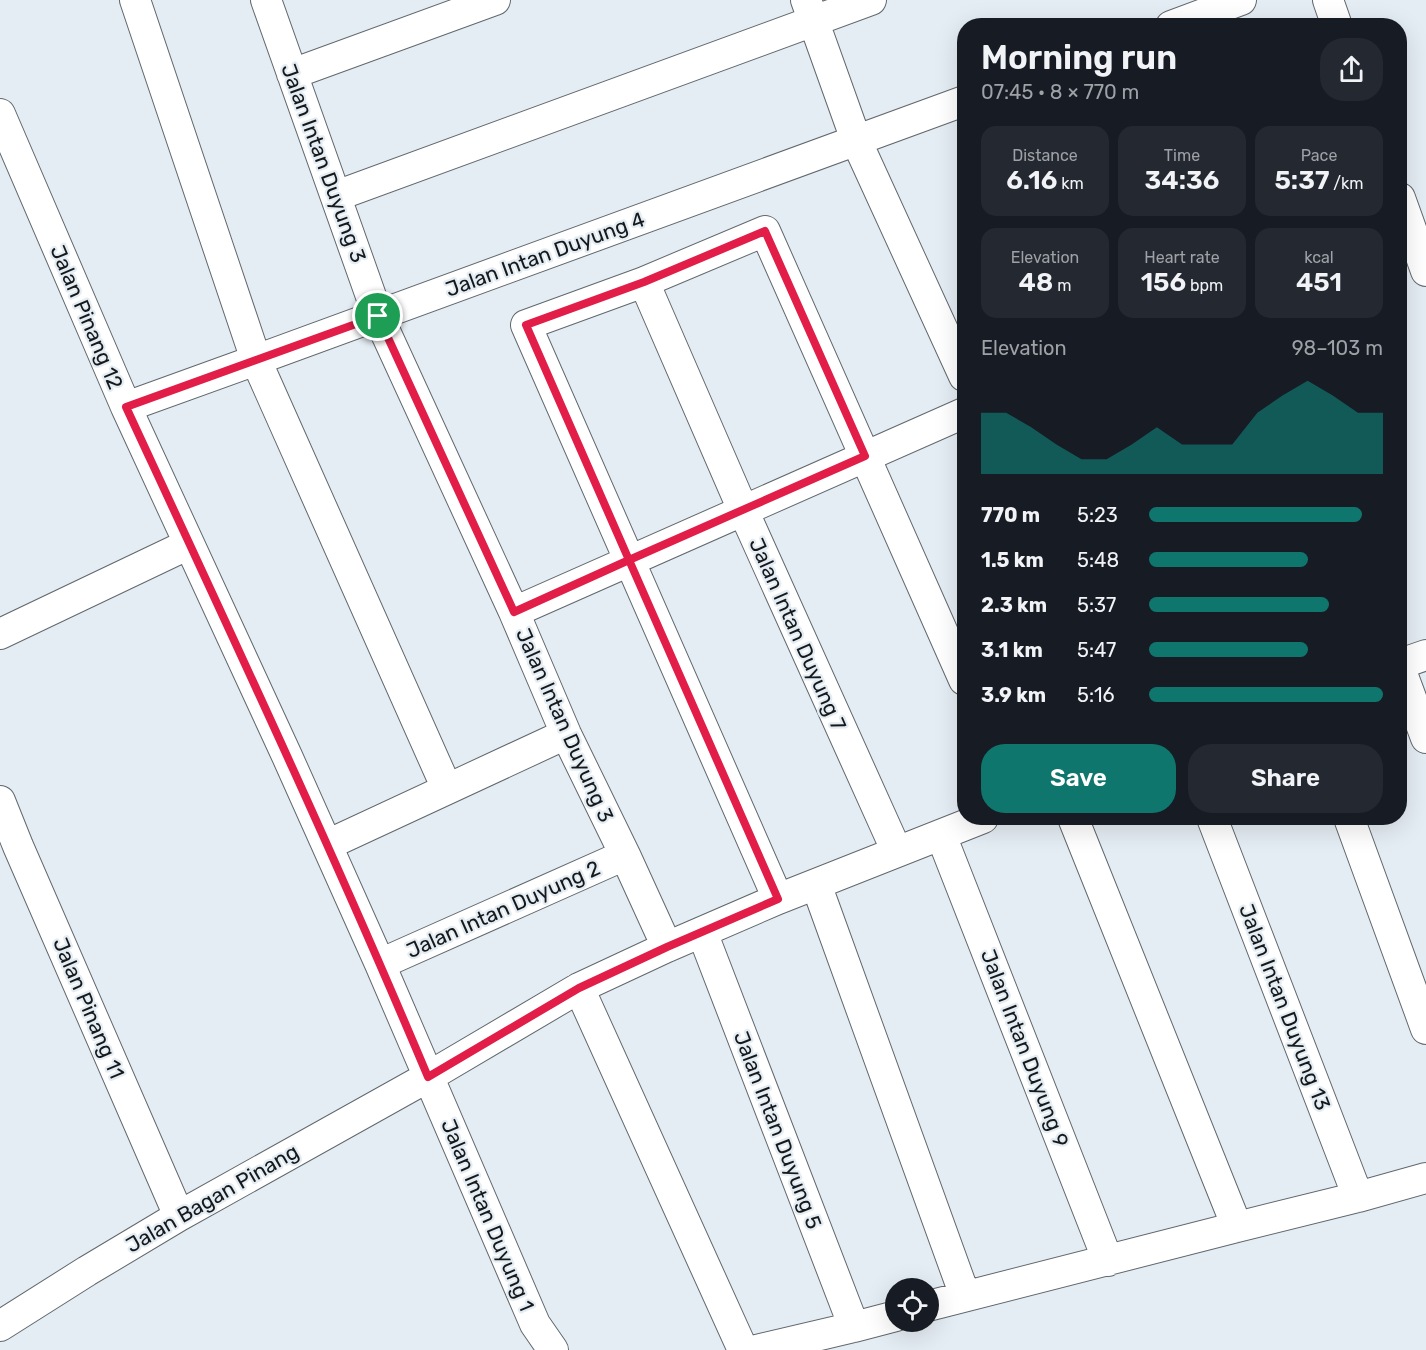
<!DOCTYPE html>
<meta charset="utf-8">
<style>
body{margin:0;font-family:Rubik,sans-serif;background:#242831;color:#f1f3f6;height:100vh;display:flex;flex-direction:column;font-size:22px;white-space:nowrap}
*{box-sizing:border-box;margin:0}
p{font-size:20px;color:#9ea1a6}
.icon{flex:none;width:33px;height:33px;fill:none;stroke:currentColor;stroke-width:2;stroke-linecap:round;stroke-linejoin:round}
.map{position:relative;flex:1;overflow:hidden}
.drawer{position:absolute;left:957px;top:18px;width:450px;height:807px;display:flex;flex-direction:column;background:#171b24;border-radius:24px;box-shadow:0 6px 24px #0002}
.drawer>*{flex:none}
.buttons{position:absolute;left:885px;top:1278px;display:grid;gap:12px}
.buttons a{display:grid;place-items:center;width:54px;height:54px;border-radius:50%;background:#171b24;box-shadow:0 6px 24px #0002;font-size:30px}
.pin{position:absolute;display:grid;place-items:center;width:51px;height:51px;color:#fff;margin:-26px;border:3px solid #fff;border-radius:50%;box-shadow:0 2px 6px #0007}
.round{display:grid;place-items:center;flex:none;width:63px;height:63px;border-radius:24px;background:#242831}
.head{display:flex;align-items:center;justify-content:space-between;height:102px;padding:0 24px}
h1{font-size:33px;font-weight:600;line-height:45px}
.stats{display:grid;grid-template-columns:repeat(3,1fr);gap:9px;height:102px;padding:6px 24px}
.stats div{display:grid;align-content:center;border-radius:15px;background:#242831;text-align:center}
.stats b{font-size:26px;font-weight:600}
.stats small{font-size:16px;font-weight:400}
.stats p{font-size:16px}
.chart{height:168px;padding:12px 24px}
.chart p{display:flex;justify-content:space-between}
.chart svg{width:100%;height:108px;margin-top:6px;fill:#0f766e;opacity:.7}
.button{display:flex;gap:12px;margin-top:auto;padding:12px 24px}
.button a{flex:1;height:69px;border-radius:24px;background:#0f766e;color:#fff;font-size:24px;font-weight:600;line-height:69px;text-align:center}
.button a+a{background:#242831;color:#f1f3f6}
ul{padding:0 24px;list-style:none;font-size:20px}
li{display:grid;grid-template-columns:96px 72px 1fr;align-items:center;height:45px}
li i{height:15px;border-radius:8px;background:#0f766e}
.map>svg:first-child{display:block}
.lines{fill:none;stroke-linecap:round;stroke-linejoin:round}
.minor-casing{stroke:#61686d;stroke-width:32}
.minor{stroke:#fff;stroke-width:30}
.route-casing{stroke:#fff;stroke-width:12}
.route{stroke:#e11d48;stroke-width:8}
.labels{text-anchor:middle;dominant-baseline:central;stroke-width:4.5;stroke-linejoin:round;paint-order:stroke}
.street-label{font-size:21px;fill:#16191b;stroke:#e5edf4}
</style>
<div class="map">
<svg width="1426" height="1350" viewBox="0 0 1426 1350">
<rect width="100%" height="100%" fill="#e5edf4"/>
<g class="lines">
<defs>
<path id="minor" d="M 135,0 L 256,360 L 447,789
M 266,0 L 378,316 L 514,612 L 566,734 L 625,855 L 667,947
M 806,0 L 856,140 L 964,376
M 1328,0 L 1337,26
M 1171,26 L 1241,0
M 292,74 L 495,0
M 0,114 L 126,407 L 287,756 L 380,964 L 535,1324 L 553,1350
M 336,196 L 871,0
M 1400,198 L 1426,271
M 644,282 L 743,510 L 897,852
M 126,407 L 256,360 L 964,101
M 514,612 L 964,413
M 0,634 L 189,544
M 1400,664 L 1426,655
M 1400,668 L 1426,738
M 0,801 L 18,846 L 179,1216
M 1073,818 L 1237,1227
M 1212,818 L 1358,1197
M 1349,818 L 1426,1029
M 941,835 L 1108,1261
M 327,845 L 566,734
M 816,884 L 965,1296
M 778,899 L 526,325 L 644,282 L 765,231 L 964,680
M 702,932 L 854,1327
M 380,964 L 625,855
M 579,988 L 743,1350
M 928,1306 L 1237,1227 L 1358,1197 L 1426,1178
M 0,1326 L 87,1271 L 179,1216 L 428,1077 L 579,988 L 667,947 L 778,899 L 983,818
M 756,1350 L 854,1327 L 896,1316"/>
</defs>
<!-- minor casing -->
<use href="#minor" class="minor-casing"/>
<!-- minor -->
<use href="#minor" class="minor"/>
</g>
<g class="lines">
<defs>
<path id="route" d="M 378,316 L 126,407 C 229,629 333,851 428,1077 L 579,988 L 667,947 L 778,899 L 629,560 L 865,456 L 765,231 L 644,282 L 526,325 L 629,560 L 514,612 L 378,316"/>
</defs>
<!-- route casing -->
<use href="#route" class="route-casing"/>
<!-- route -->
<use href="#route" class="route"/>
</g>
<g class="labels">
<!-- street labels -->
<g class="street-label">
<text transform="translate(324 163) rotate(70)">Jalan Intan Duyung 3</text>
<text transform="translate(545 254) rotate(-20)">Jalan Intan Duyung 4</text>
<text transform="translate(87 317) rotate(67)">Jalan Pinang 12</text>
<text transform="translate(798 634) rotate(66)">Jalan Intan Duyung 7</text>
<text transform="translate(565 725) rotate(66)">Jalan Intan Duyung 3</text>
<text transform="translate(503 909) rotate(-24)">Jalan Intan Duyung 2</text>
<text transform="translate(1285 1007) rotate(69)">Jalan Intan Duyung 13</text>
<text transform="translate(89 1008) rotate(67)">Jalan Pinang 11</text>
<text transform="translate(1025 1048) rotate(69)">Jalan Intan Duyung 9</text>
<text transform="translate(778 1130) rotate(69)">Jalan Intan Duyung 5</text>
<text transform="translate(212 1198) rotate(-30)">Jalan Bagan Pinang</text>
<text transform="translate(488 1215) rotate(67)">Jalan Intan Duyung 1</text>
</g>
</g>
</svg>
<div class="buttons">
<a><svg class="icon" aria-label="locate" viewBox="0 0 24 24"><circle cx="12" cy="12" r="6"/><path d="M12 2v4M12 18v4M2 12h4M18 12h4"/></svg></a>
</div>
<div class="pin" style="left:378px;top:316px;background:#1e9e55"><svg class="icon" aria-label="arrive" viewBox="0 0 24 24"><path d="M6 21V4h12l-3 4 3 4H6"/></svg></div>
<section class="drawer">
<div class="head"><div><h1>Morning run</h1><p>07:45 · 8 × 770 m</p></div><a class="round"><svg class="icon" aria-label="share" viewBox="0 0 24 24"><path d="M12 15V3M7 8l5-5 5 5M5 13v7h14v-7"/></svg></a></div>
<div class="stats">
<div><p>Distance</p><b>6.16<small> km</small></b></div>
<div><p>Time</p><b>34:36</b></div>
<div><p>Pace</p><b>5:37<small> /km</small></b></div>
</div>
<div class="stats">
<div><p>Elevation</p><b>48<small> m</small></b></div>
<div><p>Heart rate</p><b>156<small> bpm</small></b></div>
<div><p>kcal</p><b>451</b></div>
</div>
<div class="chart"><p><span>Elevation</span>98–103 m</p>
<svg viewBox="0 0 160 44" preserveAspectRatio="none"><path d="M0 44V19L10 19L20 25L30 32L40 38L50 38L60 32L70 25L80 32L90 32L100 32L110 19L120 12L130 6L140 12L150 19L160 19V44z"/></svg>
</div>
<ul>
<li><b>770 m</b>5:23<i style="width:91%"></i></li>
<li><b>1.5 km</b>5:48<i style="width:68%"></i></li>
<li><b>2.3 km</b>5:37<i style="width:77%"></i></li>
<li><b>3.1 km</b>5:47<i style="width:68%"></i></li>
<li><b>3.9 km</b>5:16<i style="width:100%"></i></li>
</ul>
<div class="button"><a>Save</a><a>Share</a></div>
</section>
</div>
